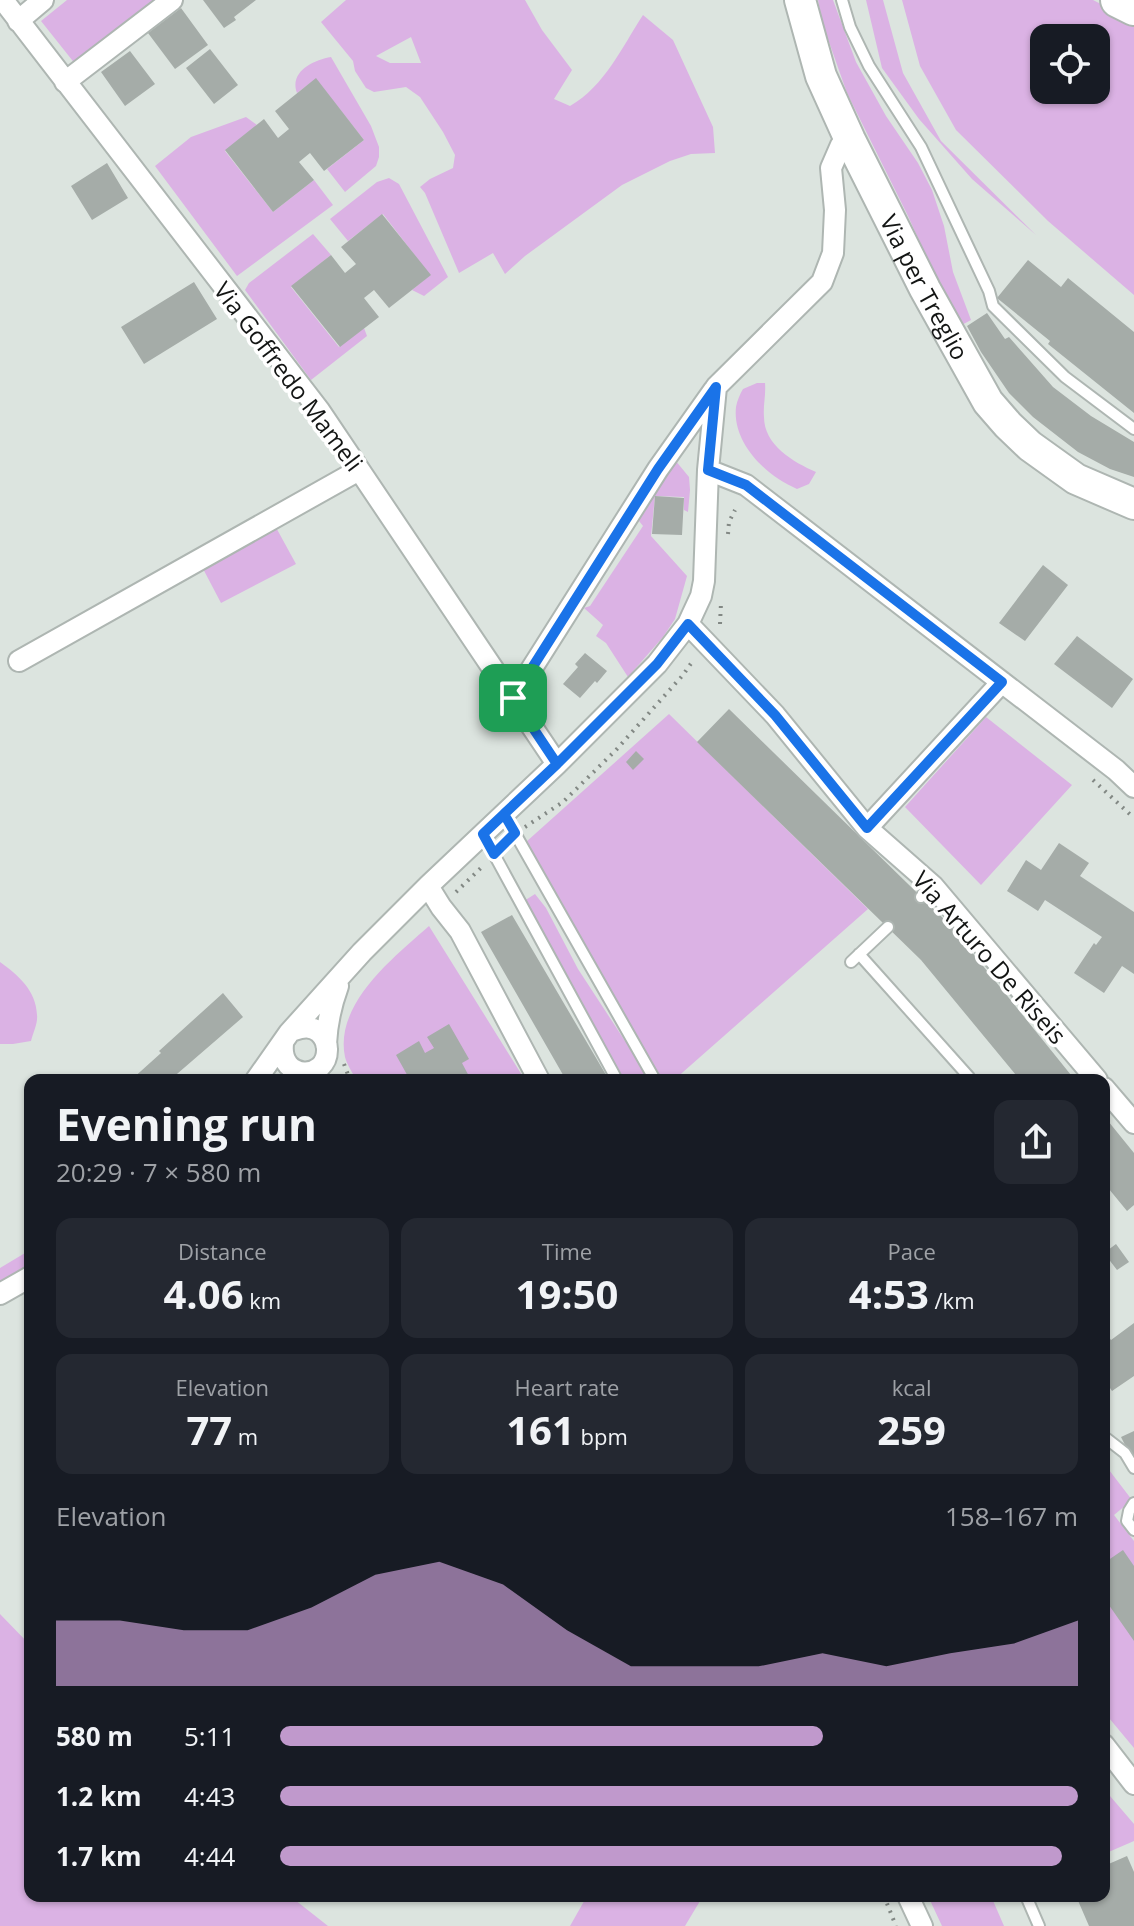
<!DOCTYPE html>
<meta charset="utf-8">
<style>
body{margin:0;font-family:"Open Sans",sans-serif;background:#242831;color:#f1f3f6;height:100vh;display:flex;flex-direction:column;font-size:30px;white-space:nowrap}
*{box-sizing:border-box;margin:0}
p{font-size:26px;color:#9ea1a6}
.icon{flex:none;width:44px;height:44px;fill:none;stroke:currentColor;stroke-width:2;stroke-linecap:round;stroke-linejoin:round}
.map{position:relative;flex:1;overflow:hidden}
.panel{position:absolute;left:24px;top:1074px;width:1086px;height:828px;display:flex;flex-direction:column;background:#171b24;border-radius:16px;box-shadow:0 2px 6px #0004}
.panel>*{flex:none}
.fabs{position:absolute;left:1030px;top:24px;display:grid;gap:16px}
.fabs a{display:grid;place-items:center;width:80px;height:80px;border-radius:16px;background:#171b24;box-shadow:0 2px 6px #0004;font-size:40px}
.pin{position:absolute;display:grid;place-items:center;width:68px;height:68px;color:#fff;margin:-34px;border-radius:16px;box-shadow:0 4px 12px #0006}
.round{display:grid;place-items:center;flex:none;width:84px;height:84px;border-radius:16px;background:#242831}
.summary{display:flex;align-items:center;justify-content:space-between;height:136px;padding:0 32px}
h1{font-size:44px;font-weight:700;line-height:60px}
.stats{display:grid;grid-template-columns:repeat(3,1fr);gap:12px;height:136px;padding:8px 32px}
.stats div{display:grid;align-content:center;border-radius:16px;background:#242831;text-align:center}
.stats b{font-size:40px;font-weight:700}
.stats small{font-size:22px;font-weight:400}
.stats p{font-size:22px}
.chart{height:224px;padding:16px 32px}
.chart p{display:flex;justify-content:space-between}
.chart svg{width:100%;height:144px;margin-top:8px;fill:#c099cc;opacity:.7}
ul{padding:0 32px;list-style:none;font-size:26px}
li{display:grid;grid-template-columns:128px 96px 1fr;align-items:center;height:60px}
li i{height:20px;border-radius:10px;background:#c099cc}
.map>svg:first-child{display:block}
.green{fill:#dbb2e4;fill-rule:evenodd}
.building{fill:#a5aca8}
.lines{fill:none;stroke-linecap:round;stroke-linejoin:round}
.lane-casing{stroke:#aeb6b2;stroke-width:14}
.street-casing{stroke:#aeb6b2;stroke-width:24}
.secondary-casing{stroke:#aeb6b2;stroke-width:34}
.primary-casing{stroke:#aeb6b2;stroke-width:38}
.path{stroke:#828884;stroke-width:4;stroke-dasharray:2 6;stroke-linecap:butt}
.lane{stroke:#fff;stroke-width:10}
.street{stroke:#fff;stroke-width:20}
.secondary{stroke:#fff;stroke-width:30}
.primary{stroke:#fff;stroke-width:34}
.route-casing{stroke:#fff;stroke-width:16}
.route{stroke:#1a73e8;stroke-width:10}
.labels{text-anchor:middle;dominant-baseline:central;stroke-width:7;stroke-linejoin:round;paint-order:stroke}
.street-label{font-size:24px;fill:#131514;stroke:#fff}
</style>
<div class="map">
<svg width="1134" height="1926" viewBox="0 0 1134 1926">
<rect width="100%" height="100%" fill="#dce4df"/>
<!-- green -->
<path class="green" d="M 67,0 L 160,0 L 76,65 L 41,21 Z
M 346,0 L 525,0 L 542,30 L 572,70 L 554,99 L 570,106 C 605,86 622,47 643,15 L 673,40 L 713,127 L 715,153 L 691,154 L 670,161 L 622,185 L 525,256 L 505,274 L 493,253 L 459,273 L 425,193 L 420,187 L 430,179 L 453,168 L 455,155 L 443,132 L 420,97 L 406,87 L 374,92 L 366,88 L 355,71 L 353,61 L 321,22 ZM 411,37 L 421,63 L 390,63 L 376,56 Z
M 818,0 L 833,0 L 856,62 L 886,116 L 918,163 L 932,190 L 944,226 L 953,272 L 971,320 L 958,327 L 908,216 L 847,93 L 822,22 Z
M 866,0 L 883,0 L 903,73 L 941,141 L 1036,235 L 972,179 L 919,119 L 882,68 Z
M 902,0 L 1093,0 L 1134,21 L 1134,295 L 1048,221 L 956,130 L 920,66 ZM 1044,38 L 1096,38 L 1096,90 L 1044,90 Z
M 331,57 L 371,126 L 379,147 L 379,157 L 376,166 L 345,192 L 327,169 L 364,140 L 316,79 L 297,93 C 289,72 313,60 331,57 Z
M 246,117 L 257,125 L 225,151 L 273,212 L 314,180 L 333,205 L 237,276 L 155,166 L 191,137 Z
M 389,178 L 399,184 L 448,277 L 424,296 L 412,290 L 430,275 L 383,214 L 348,241 L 330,219 L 377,182 Z
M 313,234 L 331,255 L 291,287 L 339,347 L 364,328 L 367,336 L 311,380 L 245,290 L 249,283 Z
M 757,383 L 765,383 C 766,396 763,405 764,417 C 764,445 793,462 816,472 L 809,484 L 797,489 C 766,476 732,443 736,407 C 737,401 740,394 743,389 Z
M 675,460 L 689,477 L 690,490 L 688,512 L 684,510 L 684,497 L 655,496 L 651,536 L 687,576 L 675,619 L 663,637 L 628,677 L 606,643 L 596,636 L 603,625 L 584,608 L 590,606 L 643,526 L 639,521 Z
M 273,522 L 296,564 L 221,603 L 200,563 Z
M 669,714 L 868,909 L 674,1080 L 621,1080 L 524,901 L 535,894 L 546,908 L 578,969 L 625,1041 L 635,1038 L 526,842 Z
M 986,717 L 1072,785 L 981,885 L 905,807 Z
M 429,926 L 525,1080 L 356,1080 C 353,1073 347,1065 345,1057 C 334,1004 394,957 429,926 Z
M 0,962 C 18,975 36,990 37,1015 C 38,1023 33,1033 31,1041 L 13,1044 L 0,1044 Z
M 30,1250 L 30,1272 L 0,1287 L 0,1268 Z
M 1106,1466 L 1132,1500 L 1114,1515 L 1134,1541 L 1134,1748 L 1104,1712 L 1104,1468 Z
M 0,1614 L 30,1645 L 30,1896 L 290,1896 L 328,1926 L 0,1926 Z
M 1104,1789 L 1134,1824 L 1134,1841 L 1104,1854 Z
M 587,1896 L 703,1896 L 685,1926 L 570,1926 Z
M 928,1896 L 991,1896 L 1004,1926 L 942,1926 Z"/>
<!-- building -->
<path class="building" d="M 203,0 L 256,0 L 234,17 L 236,20 L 224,28 Z
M 181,8 L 208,45 L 175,69 L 148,33 Z
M 210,49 L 238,85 L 214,104 L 186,68 Z
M 130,51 L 155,84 L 125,106 L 101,72 Z
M 316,78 L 364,140 L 324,171 L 310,153 L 299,162 L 314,180 L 273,212 L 225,150 L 264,119 L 278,138 L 289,129 L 275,111 Z
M 107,163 L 128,198 L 92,220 L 71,186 Z
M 382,214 L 431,275 L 389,308 L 374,290 L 364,298 L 379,317 L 340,347 L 291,286 L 331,255 L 345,273 L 356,264 L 341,247 Z
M 1028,260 L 1061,287 L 1068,278 L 1134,332 L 1134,413 L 1048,344 L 1050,341 L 997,298 Z
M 194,282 L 217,319 L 144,364 L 121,327 Z
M 987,313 L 1005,339 L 1009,337 L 1053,387 L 1091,416 L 1134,442 L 1134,477 L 1110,469 L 1078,452 L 1033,417 L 1009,393 L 981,352 L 967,326 Z
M 655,496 L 684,498 L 682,535 L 652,534 Z
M 1043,565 L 1068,585 L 1025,641 L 999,623 Z
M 1077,636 L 1133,679 L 1112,708 L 1054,664 Z
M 585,653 L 607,671 L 597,683 L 595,681 L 580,698 L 563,684 L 578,667 L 575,664 Z
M 729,709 L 950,925 L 1075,1080 L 1020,1080 L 921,960 L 697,742 Z
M 636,751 L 644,759 L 633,770 L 626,762 Z
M 1059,843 L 1089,863 L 1080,876 L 1134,912 L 1134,974 L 1122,966 L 1104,993 L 1074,973 L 1094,943 L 1096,945 L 1102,937 L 1045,900 L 1038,911 L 1007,891 L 1026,860 L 1041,870 Z
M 512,915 L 609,1080 L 566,1080 L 481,932 Z
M 223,993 L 243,1017 L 170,1080 L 131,1080 L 161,1053 L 159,1051 Z
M 449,1024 L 469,1059 L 462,1063 L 471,1080 L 410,1080 L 396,1055 L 419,1041 L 425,1053 L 434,1048 L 427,1037 Z
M 1104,1116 L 1134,1153 L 1134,1205 L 1127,1211 L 1104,1183 Z
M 1116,1244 L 1129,1262 L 1117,1270 L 1104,1253 Z
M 1134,1323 L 1134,1376 L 1112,1391 L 1104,1379 L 1104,1331 L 1111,1340 Z
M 1134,1431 L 1134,1463 L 1121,1437 Z
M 1123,1550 L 1134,1566 L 1134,1641 L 1104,1598 L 1104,1563 Z
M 1127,1856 L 1134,1872 L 1134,1926 L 1089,1926 L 1076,1896 L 1104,1896 L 1104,1866 Z"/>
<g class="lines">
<defs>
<path id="lane" d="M 842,0 L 850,27 L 869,66 L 921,147 L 989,291 L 993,306 L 1065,377 L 1134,429
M 504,814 L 655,1080
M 483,834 L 617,1080
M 921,897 L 933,886
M 859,954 L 969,1077
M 851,962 L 888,927
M 1107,1439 L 1125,1453 L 1134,1468
M 1134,1503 L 1129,1511 L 1127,1521 L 1134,1530
M 1026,1896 L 1039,1926"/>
<path id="street" d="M 3,0 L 319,410 L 557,764
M 18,21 L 43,0
M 65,82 L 172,0
M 708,470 L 746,485 L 1116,770 L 1134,787
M 688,624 L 775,715 L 867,828 L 933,886 L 1097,1080
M 19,661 L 359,470
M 513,698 L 658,469 L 714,390
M 867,828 L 1002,682
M 428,886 L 441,907 L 460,931 L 539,1080
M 283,1044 C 279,1081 328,1081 327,1049 C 327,1042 324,1037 319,1032 C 311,1026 303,1027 294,1030
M 326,1044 C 327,1024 331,1005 338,986
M 256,1080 L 289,1033 L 362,952 L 428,886 L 557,764 L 657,664 L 688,624 L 701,596 L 704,581 L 708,470 L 716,387 L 822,282 L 833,253 L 835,210 L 831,168 L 841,145 L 850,140
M 1104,1088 L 1134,1123
M 0,1294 L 30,1277
M 1104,1745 L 1134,1784
M 908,1896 L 922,1926"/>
<g id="secondary">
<path id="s1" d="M 800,0 L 821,76 L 850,140 L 925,289 L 988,402 L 1008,425 L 1030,446 L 1076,479 L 1134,504"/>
</g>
<path id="primary" d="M 1118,0 L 1134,8"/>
</defs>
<!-- lane casing -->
<use href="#lane" class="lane-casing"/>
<!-- street casing -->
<use href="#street" class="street-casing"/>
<!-- secondary casing -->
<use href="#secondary" class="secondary-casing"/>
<!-- primary casing -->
<use href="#primary" class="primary-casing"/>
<!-- path -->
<path class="path" d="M 728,534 L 729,522 L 735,510
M 720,624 L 721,603
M 1093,780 L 1134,818
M 525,827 L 563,802 L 616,750 L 683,675 L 692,662
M 456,892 L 484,865
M 344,1064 L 350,1080
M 884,1896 L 896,1926"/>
<!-- lane -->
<use href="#lane" class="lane"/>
<!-- street -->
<use href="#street" class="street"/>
<!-- secondary -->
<use href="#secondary" class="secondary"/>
<!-- primary -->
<use href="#primary" class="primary"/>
</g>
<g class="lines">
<defs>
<path id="route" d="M 513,698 L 557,764 L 483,834 L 494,854 L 515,833 L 504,814 L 557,764 L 657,664 L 688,624 L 775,715 L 867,828 L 1002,682 L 746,485 L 708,470 L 716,387 L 658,469 L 513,698"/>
</defs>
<!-- route casing -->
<use href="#route" class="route-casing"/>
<!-- route -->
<use href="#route" class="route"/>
</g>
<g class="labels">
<!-- street labels -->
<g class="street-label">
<text stroke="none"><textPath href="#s1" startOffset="314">Via per Treglio</textPath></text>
<text transform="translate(289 376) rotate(53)">Via Goffredo Mameli</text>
<text transform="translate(990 957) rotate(49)">Via Arturo De Riseis</text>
</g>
</g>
</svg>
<div class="fabs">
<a><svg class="icon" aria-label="locate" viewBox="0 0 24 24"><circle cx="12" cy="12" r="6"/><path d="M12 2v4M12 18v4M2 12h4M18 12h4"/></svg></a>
</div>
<div class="pin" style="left:513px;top:698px;background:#1e9e55"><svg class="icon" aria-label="arrive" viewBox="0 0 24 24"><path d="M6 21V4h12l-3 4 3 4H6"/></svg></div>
<section class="panel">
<div class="summary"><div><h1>Evening run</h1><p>20:29 · 7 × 580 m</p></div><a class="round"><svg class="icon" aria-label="share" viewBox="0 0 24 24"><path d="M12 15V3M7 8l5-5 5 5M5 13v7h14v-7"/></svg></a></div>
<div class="stats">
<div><p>Distance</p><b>4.06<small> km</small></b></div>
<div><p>Time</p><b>19:50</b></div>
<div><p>Pace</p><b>4:53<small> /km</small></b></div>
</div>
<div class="stats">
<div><p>Elevation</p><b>77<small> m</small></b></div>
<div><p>Heart rate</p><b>161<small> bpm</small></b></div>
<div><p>kcal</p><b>259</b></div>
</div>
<div class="chart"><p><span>Elevation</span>158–167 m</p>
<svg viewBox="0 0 160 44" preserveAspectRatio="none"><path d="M0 44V24L10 24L20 27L30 27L40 20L50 10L60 6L70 13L80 27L90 38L100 38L110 38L120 34L130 38L140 34L150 31L160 24V44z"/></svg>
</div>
<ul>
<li><b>580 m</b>5:11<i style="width:68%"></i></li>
<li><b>1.2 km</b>4:43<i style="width:100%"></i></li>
<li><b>1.7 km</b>4:44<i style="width:98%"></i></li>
</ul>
</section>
</div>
